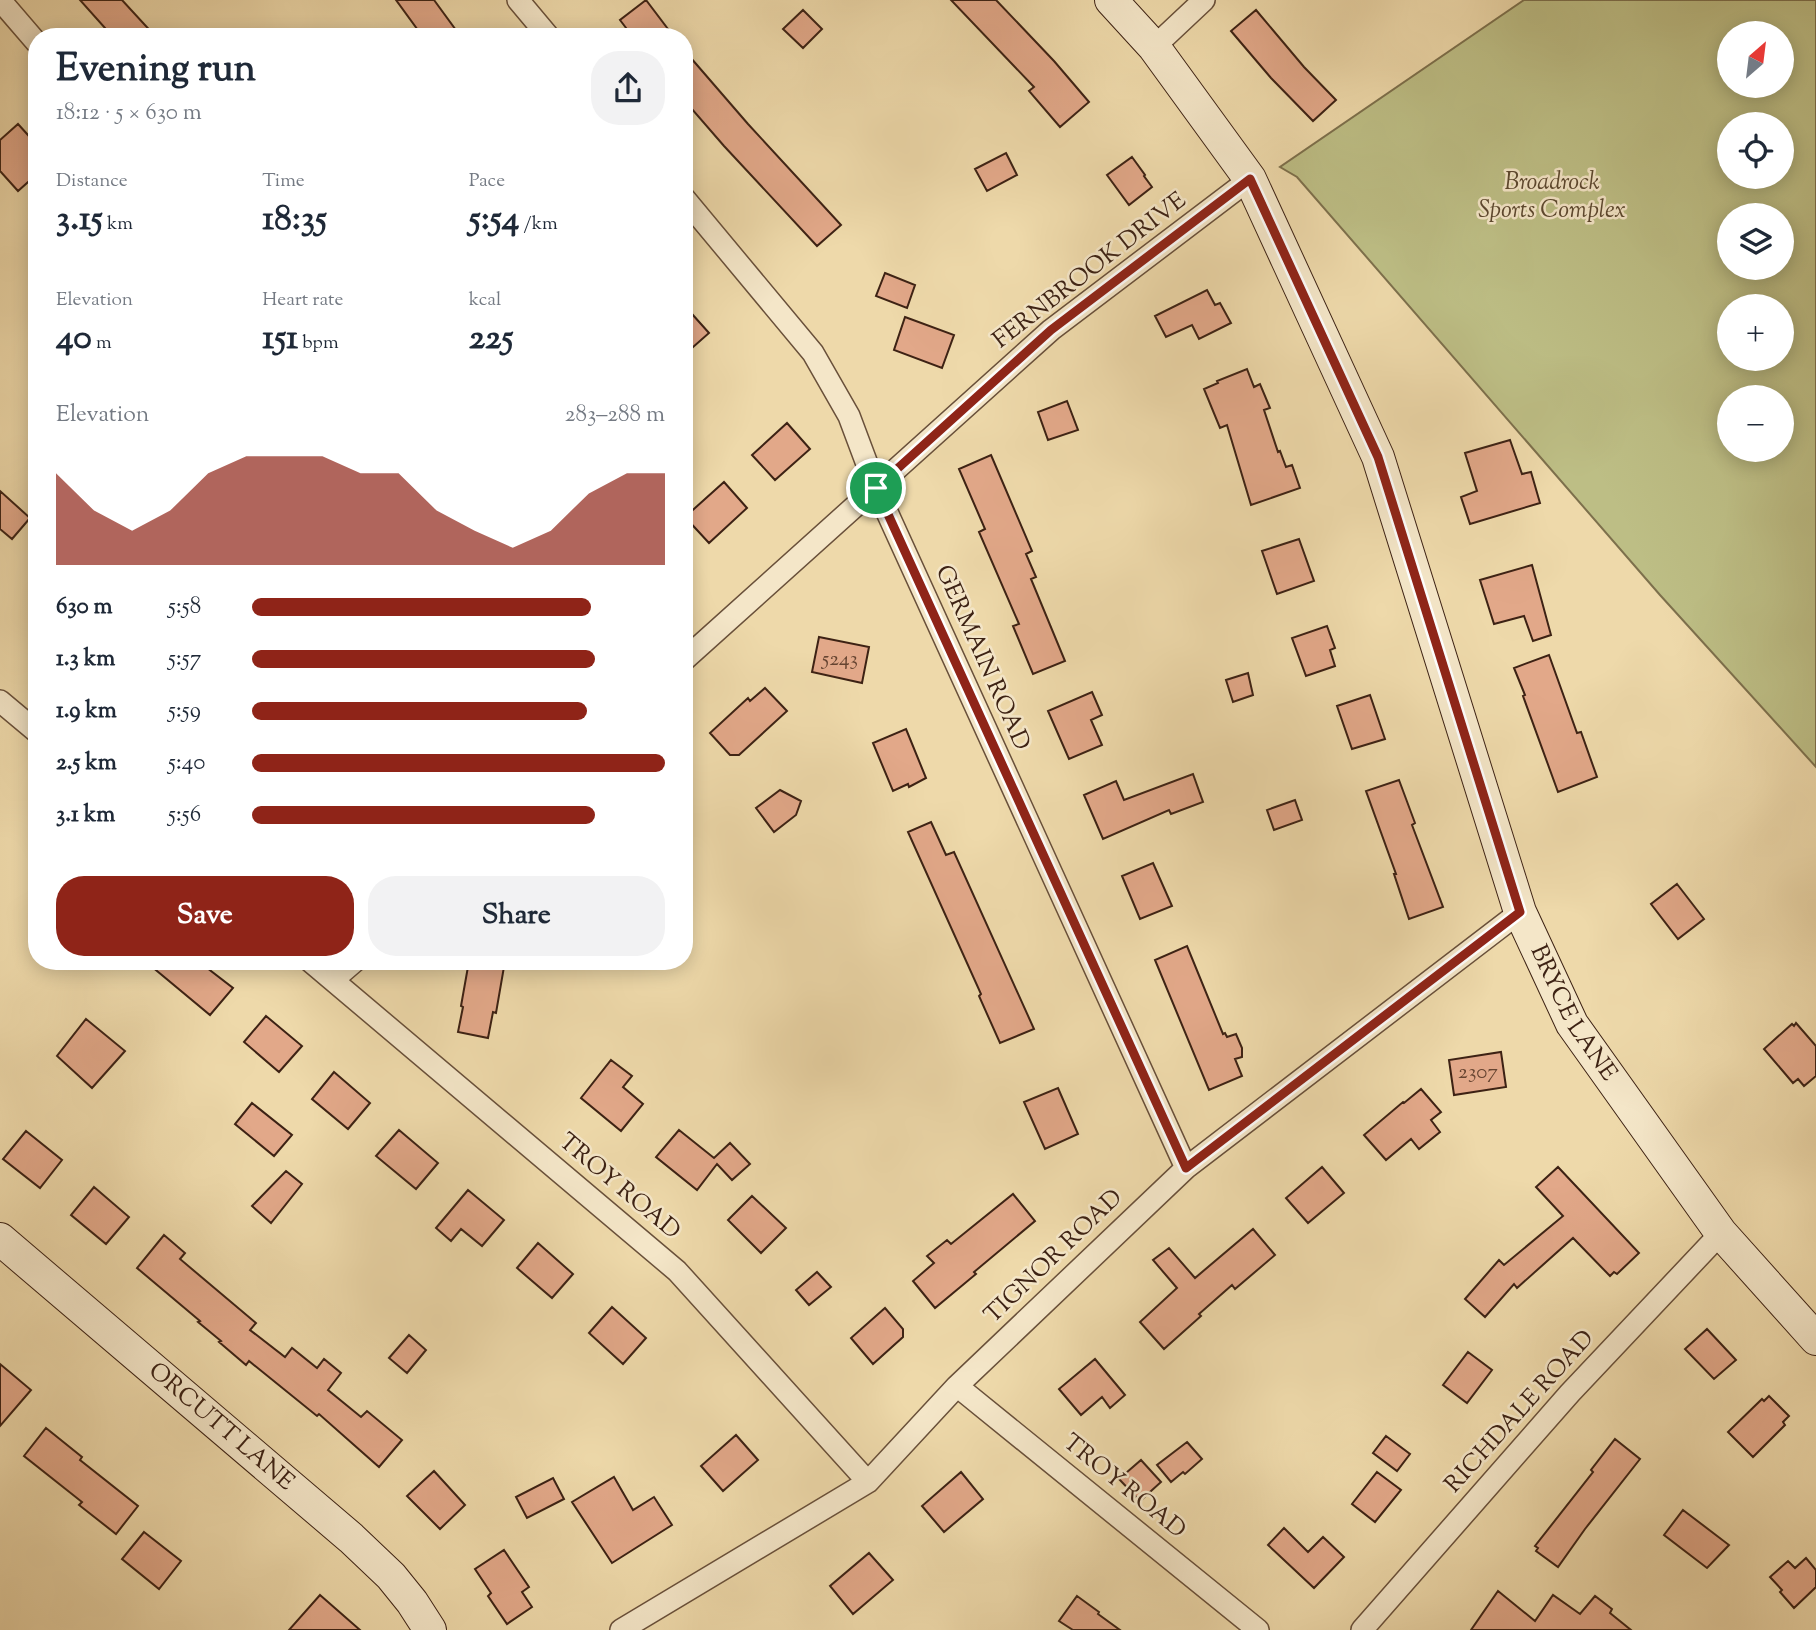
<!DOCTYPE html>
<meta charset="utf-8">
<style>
body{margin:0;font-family:"Sorts Mill Goudy",serif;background:#f2f2f3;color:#1f2937;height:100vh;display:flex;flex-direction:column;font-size:26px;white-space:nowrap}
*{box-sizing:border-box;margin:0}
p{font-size:23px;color:#747a83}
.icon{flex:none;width:38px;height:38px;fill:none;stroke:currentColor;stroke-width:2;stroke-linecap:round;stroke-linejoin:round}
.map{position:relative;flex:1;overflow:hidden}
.side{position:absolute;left:28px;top:28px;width:665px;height:942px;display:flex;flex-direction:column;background:#fff;border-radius:28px;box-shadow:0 4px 18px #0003}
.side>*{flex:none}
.needle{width:46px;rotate:28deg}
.controls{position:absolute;left:1717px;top:21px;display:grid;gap:14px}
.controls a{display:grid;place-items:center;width:77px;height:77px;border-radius:50%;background:#fff;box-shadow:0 4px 18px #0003;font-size:35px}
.pin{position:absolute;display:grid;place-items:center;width:60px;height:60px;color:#fff;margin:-30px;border:4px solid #fff;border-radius:50%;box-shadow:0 2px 7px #0007}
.round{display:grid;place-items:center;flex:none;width:74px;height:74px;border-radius:28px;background:#f2f2f3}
.overview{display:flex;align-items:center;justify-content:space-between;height:119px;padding:0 28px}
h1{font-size:38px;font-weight:700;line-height:52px}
.metrics{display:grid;grid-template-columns:repeat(3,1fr);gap:10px;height:119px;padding:7px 28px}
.metrics div{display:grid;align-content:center}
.metrics b{font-size:35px;font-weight:700}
.metrics small{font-size:19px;font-weight:400}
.metrics p{font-size:19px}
.chart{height:196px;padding:14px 28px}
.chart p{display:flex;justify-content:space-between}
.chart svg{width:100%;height:126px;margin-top:7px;fill:#8f2418;opacity:.7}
.cta{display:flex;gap:14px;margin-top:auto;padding:14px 28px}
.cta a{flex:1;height:80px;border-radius:28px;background:#8f2418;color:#fff;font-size:28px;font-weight:700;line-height:80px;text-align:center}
.cta a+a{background:#f2f2f3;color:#1f2937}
ul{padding:0 28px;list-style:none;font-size:23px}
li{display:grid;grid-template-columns:112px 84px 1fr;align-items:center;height:52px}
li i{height:18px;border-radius:9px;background:#8f2418}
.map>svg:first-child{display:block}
.green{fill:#bdbe85;stroke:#7d704c;stroke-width:2;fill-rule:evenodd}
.building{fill:#e2a889;stroke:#3d2214;stroke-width:2}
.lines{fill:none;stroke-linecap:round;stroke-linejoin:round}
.street-casing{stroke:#69503a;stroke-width:24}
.secondary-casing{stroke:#3d2214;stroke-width:34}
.street{stroke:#f4e6c8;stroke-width:21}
.secondary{stroke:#f4e6c8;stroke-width:32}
.route-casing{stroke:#fff;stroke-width:14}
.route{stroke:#8f2418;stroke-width:9}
.labels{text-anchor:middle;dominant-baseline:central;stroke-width:5;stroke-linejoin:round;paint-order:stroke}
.number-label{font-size:21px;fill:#664431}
.park-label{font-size:24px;font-style:italic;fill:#5d4930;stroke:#f4e6c8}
.street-label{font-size:24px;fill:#3d2214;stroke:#f4e6c8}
</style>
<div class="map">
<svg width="1816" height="1630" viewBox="0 0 1816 1630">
<rect width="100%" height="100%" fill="#eed9aa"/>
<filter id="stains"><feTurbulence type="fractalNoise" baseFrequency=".00286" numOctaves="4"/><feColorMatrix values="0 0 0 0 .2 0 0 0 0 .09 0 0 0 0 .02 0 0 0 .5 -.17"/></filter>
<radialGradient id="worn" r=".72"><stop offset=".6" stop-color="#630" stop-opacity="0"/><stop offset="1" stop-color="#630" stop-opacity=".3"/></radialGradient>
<!-- green -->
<path class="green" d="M 1524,0 L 1816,0 L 1816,767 L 1660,595 L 1297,177 L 1280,167 ZM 1729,33 L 1782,33 L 1782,86 L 1729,86 ZM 1729,124 L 1782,124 L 1782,177 L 1729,177 ZM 1729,215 L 1782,215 L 1782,268 L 1729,268 ZM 1729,306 L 1782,306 L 1782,359 L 1729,359 ZM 1729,397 L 1782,397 L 1782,450 L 1729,450 Z"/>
<!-- building -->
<path class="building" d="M 80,0 L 122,0 L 156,37 L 113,37 Z
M 396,0 L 434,0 L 461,37 L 423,37 Z
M 646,0 L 674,37 L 633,37 L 620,20 Z
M 951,0 L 996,0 L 1054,61 L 1089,102 L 1060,127 L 1029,91 L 1034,87 Z
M 803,10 L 822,29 L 803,48 L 783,29 Z
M 1256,10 L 1304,67 L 1336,100 L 1313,121 L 1271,78 L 1231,31 Z
M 684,50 L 748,124 L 841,225 L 817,246 L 724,146 L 684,100 Z
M 18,124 L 37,145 L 37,174 L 18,191 L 0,171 L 0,140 Z
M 1006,153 L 1017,175 L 987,191 L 975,169 Z
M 1132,157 L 1145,175 L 1144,176 L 1152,187 L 1129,205 L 1107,175 Z
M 885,273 L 915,285 L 907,308 L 876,296 Z
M 1207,290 L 1215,305 L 1220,303 L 1231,323 L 1199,339 L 1192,325 L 1166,337 L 1155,316 Z
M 684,305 L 709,333 L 684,355 Z
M 905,317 L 954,335 L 942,368 L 894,350 Z
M 1247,369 L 1254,387 L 1260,384 L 1270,408 L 1264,410 L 1278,452 L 1280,451 L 1286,467 L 1292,465 L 1300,488 L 1251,505 L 1227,425 L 1220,428 L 1204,389 L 1218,383 L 1217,381 Z
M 1067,401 L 1078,430 L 1048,440 L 1038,412 Z
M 787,423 L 810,449 L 775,480 L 752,455 Z
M 1510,440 L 1522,474 L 1531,472 L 1540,503 L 1470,524 L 1461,497 L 1477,491 L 1465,453 Z
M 991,455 L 1032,551 L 1026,554 L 1036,577 L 1031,579 L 1065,661 L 1033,674 L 1013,626 L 1019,624 L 979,532 L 985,529 L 959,469 Z
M 724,482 L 747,508 L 709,543 L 685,517 Z
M 0,491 L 30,518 L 12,539 L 0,529 Z
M 1299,539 L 1314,581 L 1277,594 L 1262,551 Z
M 1532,565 L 1551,635 L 1533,641 L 1524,616 L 1494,624 L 1480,580 Z
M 1327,626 L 1335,648 L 1330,650 L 1335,666 L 1306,676 L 1292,638 Z
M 819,637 L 869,647 L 862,683 L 812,672 Z
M 1549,655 L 1577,733 L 1581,732 L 1597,777 L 1558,792 L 1523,696 L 1525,695 L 1514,668 Z
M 1248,673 L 1253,695 L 1233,702 L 1226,680 Z
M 765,688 L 787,711 L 739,755 L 730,755 L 710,733 L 748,698 L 750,701 Z
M 1092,692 L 1102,715 L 1091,720 L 1102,745 L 1069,759 L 1048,711 Z
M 1370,695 L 1385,739 L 1352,749 L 1337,706 Z
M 906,729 L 926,778 L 909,787 L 908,784 L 893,791 L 873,743 Z
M 1193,774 L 1203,802 L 1171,814 L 1169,810 L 1103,839 L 1084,795 L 1116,781 L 1124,800 Z
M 1399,780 L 1415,823 L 1412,825 L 1443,907 L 1409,919 L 1394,874 L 1396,874 L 1366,791 Z
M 780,790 L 801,801 L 796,815 L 774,832 L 756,808 Z
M 1295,800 L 1302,820 L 1274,830 L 1267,810 Z
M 931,822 L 946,855 L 954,852 L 1034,1029 L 1000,1043 L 979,996 L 981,994 L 908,832 Z
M 1153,863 L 1172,906 L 1140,919 L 1122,876 Z
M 1677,884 L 1704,919 L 1678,939 L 1651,904 Z
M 1187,946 L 1223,1034 L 1225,1033 L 1227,1037 L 1236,1034 L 1242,1048 L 1242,1057 L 1235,1059 L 1242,1076 L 1209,1090 L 1155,960 Z
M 145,961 L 198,961 L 233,988 L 210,1015 Z
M 469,961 L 505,961 L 496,1013 L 493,1012 L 488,1038 L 458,1032 L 463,1007 L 461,1006 Z
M 266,1016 L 302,1046 L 279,1072 L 244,1042 Z
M 86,1019 L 125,1051 L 92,1088 L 57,1056 Z
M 1796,1023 L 1816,1046 L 1816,1076 L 1804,1086 L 1798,1079 L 1793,1083 L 1764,1049 L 1792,1024 L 1794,1026 Z
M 1501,1052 L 1506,1087 L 1454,1095 L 1449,1060 Z
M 611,1060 L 632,1076 L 623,1087 L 643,1104 L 621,1131 L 581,1098 Z
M 334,1072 L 370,1103 L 348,1129 L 312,1099 Z
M 1058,1088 L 1078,1134 L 1045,1149 L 1024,1102 Z
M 1421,1089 L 1441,1112 L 1431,1120 L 1440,1132 L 1419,1149 L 1411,1139 L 1386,1160 L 1364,1135 L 1403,1102 L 1404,1103 Z
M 252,1103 L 292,1135 L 274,1156 L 235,1124 Z
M 399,1130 L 438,1163 L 416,1189 L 376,1156 Z
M 679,1130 L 714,1158 L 730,1143 L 750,1164 L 732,1180 L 717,1164 L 697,1190 L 656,1157 Z
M 26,1131 L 62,1160 L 40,1188 L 3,1159 Z
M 1322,1167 L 1344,1193 L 1308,1223 L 1286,1198 Z
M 1558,1167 L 1639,1253 L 1617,1274 L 1614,1272 L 1610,1276 L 1573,1238 L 1517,1288 L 1514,1284 L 1485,1317 L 1465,1299 L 1499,1260 L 1504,1265 L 1563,1216 L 1536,1187 Z
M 286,1171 L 302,1184 L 271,1223 L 252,1206 Z
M 94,1187 L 129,1217 L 106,1244 L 71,1215 Z
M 468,1190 L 504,1220 L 482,1246 L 461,1229 L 451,1241 L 436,1228 Z
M 1013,1194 L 1035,1221 L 974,1272 L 976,1274 L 935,1308 L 913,1281 L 934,1263 L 927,1256 L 947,1240 L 951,1244 Z
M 752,1196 L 786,1228 L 761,1253 L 728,1220 Z
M 1253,1229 L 1275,1255 L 1235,1289 L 1232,1285 L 1199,1314 L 1201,1316 L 1164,1349 L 1140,1322 L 1177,1288 L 1153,1260 L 1169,1248 L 1195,1278 Z
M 164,1235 L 185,1253 L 180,1259 L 256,1323 L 250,1330 L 285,1357 L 292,1348 L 317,1368 L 324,1359 L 341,1373 L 328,1390 L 361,1417 L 367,1411 L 402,1440 L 379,1467 L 319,1414 L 317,1416 L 249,1361 L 246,1365 L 219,1342 L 221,1341 L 198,1322 L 200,1321 L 137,1268 Z
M 538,1243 L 573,1274 L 552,1298 L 517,1268 Z
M 817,1272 L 831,1287 L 809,1305 L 796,1290 Z
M 612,1307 L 646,1338 L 623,1364 L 589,1333 Z
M 885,1308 L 903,1329 L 903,1337 L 873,1364 L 851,1338 Z
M 1707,1329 L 1736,1360 L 1714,1379 L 1685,1349 Z
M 409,1335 L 426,1350 L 407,1373 L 389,1358 Z
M 1468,1352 L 1492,1370 L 1467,1403 L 1443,1385 Z
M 1095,1359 L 1125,1395 L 1110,1408 L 1102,1397 L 1081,1415 L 1059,1389 Z
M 0,1364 L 31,1390 L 0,1426 Z
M 1769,1396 L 1789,1416 L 1783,1422 L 1785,1425 L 1753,1457 L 1728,1432 L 1762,1399 L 1764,1401 Z
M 46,1428 L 82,1457 L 80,1460 L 138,1506 L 116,1534 L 79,1505 L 82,1502 L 24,1456 Z
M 736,1435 L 758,1460 L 723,1491 L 701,1466 Z
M 1386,1436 L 1410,1454 L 1397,1471 L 1373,1453 Z
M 1615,1439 L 1640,1459 L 1585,1529 L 1558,1567 L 1536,1551 L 1538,1548 L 1535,1546 L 1593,1472 L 1591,1470 Z
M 1187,1442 L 1202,1459 L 1185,1474 L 1183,1472 L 1171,1482 L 1157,1465 Z
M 1141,1460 L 1161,1482 L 1140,1501 L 1119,1479 Z
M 434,1471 L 465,1505 L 440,1529 L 407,1496 Z
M 961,1472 L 983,1499 L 944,1532 L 922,1506 Z
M 1377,1472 L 1401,1490 L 1375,1522 L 1352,1504 Z
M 614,1477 L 633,1510 L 654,1497 L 672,1525 L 612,1563 L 572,1502 Z
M 553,1478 L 564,1499 L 527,1518 L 516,1497 Z
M 1683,1510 L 1729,1545 L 1707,1568 L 1664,1535 Z
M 1284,1528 L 1308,1552 L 1323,1537 L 1344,1557 L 1314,1588 L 1268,1545 Z
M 144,1532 L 181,1561 L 159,1589 L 122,1559 Z
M 504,1550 L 529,1587 L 522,1592 L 532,1607 L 507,1624 L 488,1596 L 491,1593 L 475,1569 Z
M 869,1553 L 893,1580 L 853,1614 L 830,1586 Z
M 1806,1558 L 1816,1570 L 1816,1587 L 1794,1608 L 1780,1592 L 1782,1590 L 1770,1577 L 1788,1561 L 1795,1568 Z
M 1498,1591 L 1535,1621 L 1553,1595 L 1580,1614 L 1595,1596 L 1612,1609 L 1610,1613 L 1631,1630 L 1471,1630 Z
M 320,1595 L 360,1630 L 289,1630 Z
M 1077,1596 L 1099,1612 L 1098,1614 L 1120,1630 L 1073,1630 L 1059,1621 Z"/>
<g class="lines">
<defs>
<path id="street" d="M 0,0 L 37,43
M 518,0 L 549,37
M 1154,47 L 1204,0
M 684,198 L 813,353 L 849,416 L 876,488 L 1186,1168
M 684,660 L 1051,330 L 1250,179
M 0,701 L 37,732
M 310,961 L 677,1271 L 868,1482
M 333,980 L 355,961
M 957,1386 L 1258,1630
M 621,1630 L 868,1482 L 957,1386 L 1186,1168 L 1520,912
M 1362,1630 L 1570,1393 L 1721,1233"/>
<g id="secondary">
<path id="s1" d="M 1111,0 L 1154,47 L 1250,179 L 1378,457 L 1520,912 L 1572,1024 L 1721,1233 L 1816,1339"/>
<path id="s2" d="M 0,1239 L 351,1538 L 391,1576 L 412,1602 L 430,1630"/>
</g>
</defs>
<!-- street casing -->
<use href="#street" class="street-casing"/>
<!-- secondary casing -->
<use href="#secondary" class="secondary-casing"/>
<!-- street -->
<use href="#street" class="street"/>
<!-- secondary -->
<use href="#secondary" class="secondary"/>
</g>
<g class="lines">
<defs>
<path id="route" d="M 1250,179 L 1378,457 L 1520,912 L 1186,1168 L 876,488 L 1051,330 Z"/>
</defs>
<!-- route casing -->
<use href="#route" class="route-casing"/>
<!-- route -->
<use href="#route" class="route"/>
</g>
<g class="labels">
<!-- number labels -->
<g class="number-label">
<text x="840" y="660">5243</text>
<text x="1478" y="1073">2307</text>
</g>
<!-- park labels -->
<g class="park-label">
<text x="1552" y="183">Broadrock<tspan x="1552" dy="28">Sports Complex</tspan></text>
</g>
<!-- street labels -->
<g class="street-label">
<text transform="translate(1090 271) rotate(-38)">FERNBROOK DRIVE</text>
<text transform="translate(982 658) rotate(66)">GERMAIN ROAD</text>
<text stroke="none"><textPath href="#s1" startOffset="1124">BRYCE LANE</textPath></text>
<text transform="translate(619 1187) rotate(40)">TROY ROAD</text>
<text transform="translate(1054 1257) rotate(-44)">TIGNOR ROAD</text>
<text transform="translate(1520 1412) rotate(-48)">RICHDALE ROAD</text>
<text stroke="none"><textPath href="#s2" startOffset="290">ORCUTT LANE</textPath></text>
<text transform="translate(1124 1487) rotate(39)">TROY ROAD</text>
</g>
</g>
<rect width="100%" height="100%" filter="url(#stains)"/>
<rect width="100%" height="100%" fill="url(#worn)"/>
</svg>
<div class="controls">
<a><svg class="needle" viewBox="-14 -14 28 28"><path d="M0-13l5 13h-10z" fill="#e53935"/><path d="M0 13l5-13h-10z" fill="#747a83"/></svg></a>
<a><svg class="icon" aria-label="locate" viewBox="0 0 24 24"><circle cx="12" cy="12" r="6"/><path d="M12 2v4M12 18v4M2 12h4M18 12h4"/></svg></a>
<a><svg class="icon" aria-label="layers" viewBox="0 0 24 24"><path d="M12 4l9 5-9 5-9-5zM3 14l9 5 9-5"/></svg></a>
<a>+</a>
<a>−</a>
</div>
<div class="pin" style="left:876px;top:488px;background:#1e9e55"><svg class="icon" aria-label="arrive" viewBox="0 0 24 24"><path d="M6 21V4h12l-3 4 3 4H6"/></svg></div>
<section class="side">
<div class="overview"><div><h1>Evening run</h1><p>18:12 · 5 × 630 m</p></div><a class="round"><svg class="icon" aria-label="share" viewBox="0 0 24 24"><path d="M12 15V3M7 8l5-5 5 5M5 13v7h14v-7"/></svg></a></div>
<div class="metrics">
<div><p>Distance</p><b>3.15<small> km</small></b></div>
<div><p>Time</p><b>18:35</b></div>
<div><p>Pace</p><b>5:54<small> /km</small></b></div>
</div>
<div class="metrics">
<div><p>Elevation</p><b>40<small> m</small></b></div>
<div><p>Heart rate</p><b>151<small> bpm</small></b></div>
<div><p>kcal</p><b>225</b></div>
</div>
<div class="chart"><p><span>Elevation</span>283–288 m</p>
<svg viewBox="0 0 160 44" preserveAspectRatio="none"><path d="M0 44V12L10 25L20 32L30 25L40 12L50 6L60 6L70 6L80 12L90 12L100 25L110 32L120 38L130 32L140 19L150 12L160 12V44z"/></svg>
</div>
<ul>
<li><b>630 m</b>5:58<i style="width:82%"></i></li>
<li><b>1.3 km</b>5:57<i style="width:83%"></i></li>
<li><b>1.9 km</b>5:59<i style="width:81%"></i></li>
<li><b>2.5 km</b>5:40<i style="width:100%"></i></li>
<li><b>3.1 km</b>5:56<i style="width:83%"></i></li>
</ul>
<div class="cta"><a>Save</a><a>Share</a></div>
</section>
</div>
